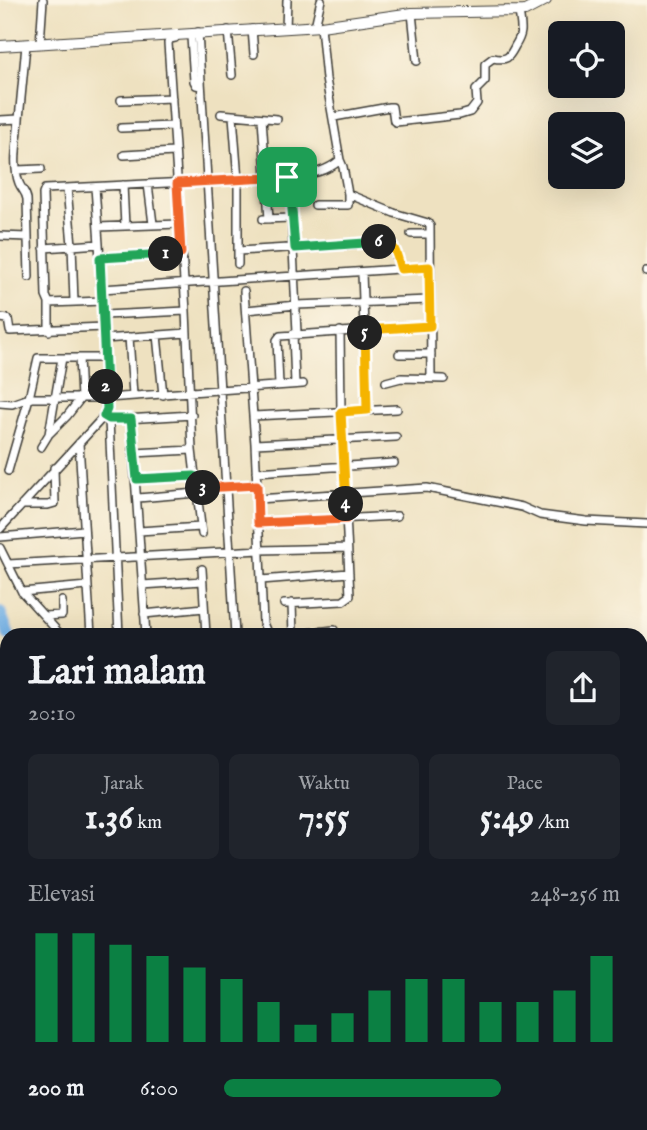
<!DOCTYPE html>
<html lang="id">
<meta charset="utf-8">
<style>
body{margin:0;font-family:"IM FELL English",serif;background:#20242c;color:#f1f3f6;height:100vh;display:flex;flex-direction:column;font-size:26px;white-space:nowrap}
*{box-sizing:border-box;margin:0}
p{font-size:23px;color:#9ea1a6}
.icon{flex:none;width:38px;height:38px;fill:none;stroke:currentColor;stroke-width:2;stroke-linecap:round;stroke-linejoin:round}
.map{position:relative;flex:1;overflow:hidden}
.drawer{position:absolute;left:0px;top:628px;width:648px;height:502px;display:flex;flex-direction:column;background:#171b24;border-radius:21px 21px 0 0;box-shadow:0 7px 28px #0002}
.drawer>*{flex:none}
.controls{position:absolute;left:548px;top:21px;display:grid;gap:14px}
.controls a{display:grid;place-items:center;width:77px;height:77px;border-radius:10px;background:#171b24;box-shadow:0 7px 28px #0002;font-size:35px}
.pin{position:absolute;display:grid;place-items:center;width:60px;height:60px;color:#fff;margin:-30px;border-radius:14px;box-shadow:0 4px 10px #0006}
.km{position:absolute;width:35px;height:35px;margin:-18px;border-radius:50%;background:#222;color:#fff;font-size:19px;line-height:35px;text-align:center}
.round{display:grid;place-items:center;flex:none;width:74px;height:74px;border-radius:10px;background:#20242c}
.head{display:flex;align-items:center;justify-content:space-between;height:119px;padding:0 28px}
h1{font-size:38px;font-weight:700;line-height:52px}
.figures{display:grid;grid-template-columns:repeat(3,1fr);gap:10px;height:119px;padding:7px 28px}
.figures div{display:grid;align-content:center;border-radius:10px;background:#20242c;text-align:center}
.figures b{font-size:35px;font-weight:700}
.figures small{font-size:19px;font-weight:400}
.figures p{font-size:19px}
.chart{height:196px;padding:14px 28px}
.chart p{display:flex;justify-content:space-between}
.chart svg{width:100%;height:126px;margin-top:7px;stroke:#0b8043;stroke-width:6}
ul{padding:0 28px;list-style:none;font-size:23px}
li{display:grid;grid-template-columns:112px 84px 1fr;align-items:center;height:52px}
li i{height:18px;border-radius:9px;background:#0b8043}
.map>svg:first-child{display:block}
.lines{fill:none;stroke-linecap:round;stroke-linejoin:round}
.river{stroke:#71afe4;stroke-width:12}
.street-casing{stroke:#3c3a35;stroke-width:10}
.secondary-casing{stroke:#3c3a35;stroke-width:12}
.street{stroke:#fff;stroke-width:7}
.secondary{stroke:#fff;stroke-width:10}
.split-1-casing{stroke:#fff;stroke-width:14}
.split-2-casing{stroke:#fff;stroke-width:14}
.split-3-casing{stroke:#fff;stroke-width:14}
.split-4-casing{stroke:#fff;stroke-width:14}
.split-5-casing{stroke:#fff;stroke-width:14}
.split-6-casing{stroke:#fff;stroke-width:14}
.split-7-casing{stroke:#fff;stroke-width:14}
.split-1{stroke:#f0652b;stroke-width:9}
.split-2{stroke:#22a559;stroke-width:9}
.split-3{stroke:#22a559;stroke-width:9}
.split-4{stroke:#f0652b;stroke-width:9}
.split-5{stroke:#f5b400;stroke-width:9}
.split-6{stroke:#f5b400;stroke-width:9}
.split-7{stroke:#22a559;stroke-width:9}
</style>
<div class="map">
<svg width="647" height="1130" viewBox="0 0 647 1130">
<rect width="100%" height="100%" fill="#fcf5e5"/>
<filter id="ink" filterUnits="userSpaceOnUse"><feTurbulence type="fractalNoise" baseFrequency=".0143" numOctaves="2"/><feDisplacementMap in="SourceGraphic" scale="14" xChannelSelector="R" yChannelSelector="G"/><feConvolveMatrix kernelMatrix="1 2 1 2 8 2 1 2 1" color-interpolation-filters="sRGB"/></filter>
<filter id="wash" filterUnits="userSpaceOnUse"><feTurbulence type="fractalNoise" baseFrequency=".00686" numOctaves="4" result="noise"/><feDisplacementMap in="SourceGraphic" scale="28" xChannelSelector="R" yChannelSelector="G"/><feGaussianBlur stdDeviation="1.57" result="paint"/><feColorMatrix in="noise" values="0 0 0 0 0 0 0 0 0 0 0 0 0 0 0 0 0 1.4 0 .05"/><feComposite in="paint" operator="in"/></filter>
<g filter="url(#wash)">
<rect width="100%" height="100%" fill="#eee1c0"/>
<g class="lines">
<!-- river -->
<path class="river" d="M 0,612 L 9,635
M 268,1124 L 269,1130"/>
</g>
</g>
<g filter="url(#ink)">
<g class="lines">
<defs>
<path id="street" d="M 412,13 L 417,61
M 315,26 L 321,0
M 286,28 L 287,0
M 252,29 L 254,54
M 228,30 L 232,75
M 198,32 L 235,635
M 191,37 L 194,81 L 196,85 L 201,86
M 175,38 L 170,39 L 168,43 L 186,311 L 192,450 L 202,534
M 40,44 L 43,0
M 121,100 L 172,98
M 221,114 L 277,119
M 233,116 L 238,180 L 238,264
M 334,117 L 389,107 L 392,107 L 394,121 L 396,122 L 460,115 L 470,112 L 477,103 L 476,90 L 485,81 L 485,64 L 493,58 C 508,61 509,57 515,46 C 524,32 521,27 519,11
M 262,118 L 269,219
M 19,119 C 18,138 12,165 19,183 C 22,190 26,192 27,199 L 29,277
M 0,120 L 19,119 L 26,45
M 121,128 L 173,126
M 124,155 L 174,152
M 340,160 L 343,167 L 348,194 L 394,213 L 428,223
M 17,170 L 41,169
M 287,177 C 307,174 324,174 340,160 L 326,79 L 321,26
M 148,184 L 153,224
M 123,185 L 125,226
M 67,188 L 72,245 L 74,302
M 315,205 L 348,205 L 348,194
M 263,219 L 292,218
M 430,226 L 431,378
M 98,227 L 179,224
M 411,234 L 430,234
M 0,236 L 28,237
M 44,248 L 99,244
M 238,251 L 388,242 L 392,245 L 401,269
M 100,258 L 181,253
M 646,272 L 647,272
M 362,273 L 367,410
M 102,289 L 429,267
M 244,291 L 255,444 L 263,623 L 268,635
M 49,303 L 103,301
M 246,310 L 296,305 L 430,300
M 104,315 L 186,311
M 0,318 L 8,319 L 10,331 L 104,327
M 49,331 L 49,303 L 46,296 L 43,194 L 45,189 L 287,177 L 290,185 L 297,333
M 293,334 L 295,384
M 157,335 L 163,395
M 129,337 L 133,395
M 104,339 L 187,333
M 399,354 L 431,354
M 386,382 L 401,378 L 444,379
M 279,385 L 277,340 L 280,336 L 430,326
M 0,403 L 12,404 L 29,398 L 107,398 L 303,384
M 253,416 L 397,409
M 104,417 L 109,420 L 119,635
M 131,419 L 146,635
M 109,420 L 192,415
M 50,433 L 67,416 L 81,398 L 79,358
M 79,443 L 91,635
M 255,444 L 396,437
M 41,447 L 49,434 L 62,358
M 134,453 L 192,450
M 8,471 L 29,398 L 38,358 L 104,358
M 256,472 L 394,463
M 137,479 L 194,476
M 196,488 L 257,485
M 138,498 L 197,493
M 257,499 L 427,488 L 522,507 L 540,515 L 586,521 L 647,524
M 22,505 L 48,505 L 55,503 L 54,468
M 258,523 L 397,516
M 0,529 L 106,414 L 103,301 L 95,187
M 139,531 L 201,527
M 0,537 L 84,530
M 0,548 L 22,592 L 61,635
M 8,564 L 260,550 L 347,548
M 202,569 L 206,635
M 261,580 L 349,573
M 142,585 L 202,581
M 22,592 L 87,586
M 292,603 L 293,635
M 284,604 L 343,601 L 350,596 L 341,412 L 340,331
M 144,614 L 204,608
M 44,616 L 62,615 L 62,601
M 291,635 L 334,630
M 0,960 L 7,961"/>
<path id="secondary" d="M 0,46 L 321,26 L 412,13 L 525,11 L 546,0"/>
</defs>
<!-- street casing -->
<use href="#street" class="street-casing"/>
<!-- secondary casing -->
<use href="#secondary" class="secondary-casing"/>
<!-- street -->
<use href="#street" class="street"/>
<!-- secondary -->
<use href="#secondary" class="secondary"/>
</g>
</g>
<g class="lines" filter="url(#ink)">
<defs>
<path id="split-1" d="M 166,254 L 181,253 L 177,183 L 287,177"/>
<path id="split-2" d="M 106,387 L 100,258 L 166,254"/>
<path id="split-3" d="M 106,387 L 107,409 L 104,416 L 109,419 L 131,419 L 137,479 L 194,476 L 196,488 L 203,488"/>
<path id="split-4" d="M 203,488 L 257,485 L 258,523 L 346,519 L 346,504"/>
<path id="split-5" d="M 346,504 L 341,412 L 367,410 L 365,333"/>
<path id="split-6" d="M 365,333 L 365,330 L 430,326 L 429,267 L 401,269 C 396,255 397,242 379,242"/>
<path id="split-7" d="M 287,177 L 290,184 L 295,248 L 379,242"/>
</defs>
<!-- split-1 casing -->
<use href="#split-1" class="split-1-casing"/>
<!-- split-2 casing -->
<use href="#split-2" class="split-2-casing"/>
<!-- split-3 casing -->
<use href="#split-3" class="split-3-casing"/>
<!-- split-4 casing -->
<use href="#split-4" class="split-4-casing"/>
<!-- split-5 casing -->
<use href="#split-5" class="split-5-casing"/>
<!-- split-6 casing -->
<use href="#split-6" class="split-6-casing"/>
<!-- split-7 casing -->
<use href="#split-7" class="split-7-casing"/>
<!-- split-1 -->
<use href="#split-1" class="split-1"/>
<!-- split-2 -->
<use href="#split-2" class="split-2"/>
<!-- split-3 -->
<use href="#split-3" class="split-3"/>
<!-- split-4 -->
<use href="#split-4" class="split-4"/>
<!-- split-5 -->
<use href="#split-5" class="split-5"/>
<!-- split-6 -->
<use href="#split-6" class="split-6"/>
<!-- split-7 -->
<use href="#split-7" class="split-7"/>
</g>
</svg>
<div class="controls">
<a><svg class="icon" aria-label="locate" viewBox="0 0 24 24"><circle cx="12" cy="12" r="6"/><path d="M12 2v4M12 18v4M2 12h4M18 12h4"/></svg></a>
<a><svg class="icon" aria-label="layers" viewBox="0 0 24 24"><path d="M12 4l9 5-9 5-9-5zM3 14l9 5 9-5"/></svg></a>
</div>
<div class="pin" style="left:287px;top:177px;background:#1e9e55"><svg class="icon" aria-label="arrive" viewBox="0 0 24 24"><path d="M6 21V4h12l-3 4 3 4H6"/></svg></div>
<b class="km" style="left:166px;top:254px">1</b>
<b class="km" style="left:106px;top:387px">2</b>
<b class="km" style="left:203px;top:488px">3</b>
<b class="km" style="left:346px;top:504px">4</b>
<b class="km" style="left:365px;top:333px">5</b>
<b class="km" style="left:379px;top:242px">6</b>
<section class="drawer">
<div class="head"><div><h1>Lari malam</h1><p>20:10</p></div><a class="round"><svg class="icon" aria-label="share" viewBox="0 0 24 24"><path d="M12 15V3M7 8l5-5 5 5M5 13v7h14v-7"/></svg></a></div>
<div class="figures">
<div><p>Jarak</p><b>1.36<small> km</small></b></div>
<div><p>Waktu</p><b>7:55</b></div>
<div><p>Pace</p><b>5:49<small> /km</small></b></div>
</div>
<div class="chart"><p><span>Elevasi</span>248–256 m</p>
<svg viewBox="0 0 160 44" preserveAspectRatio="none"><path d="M5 44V6M15 44V6M25 44V10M35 44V14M45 44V18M55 44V22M65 44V30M75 44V38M85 44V34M95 44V26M105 44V22M115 44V22M125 44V30M135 44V30M145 44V26M155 44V14"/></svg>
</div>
<ul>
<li><b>200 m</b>6:00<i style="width:70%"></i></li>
</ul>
</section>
</div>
